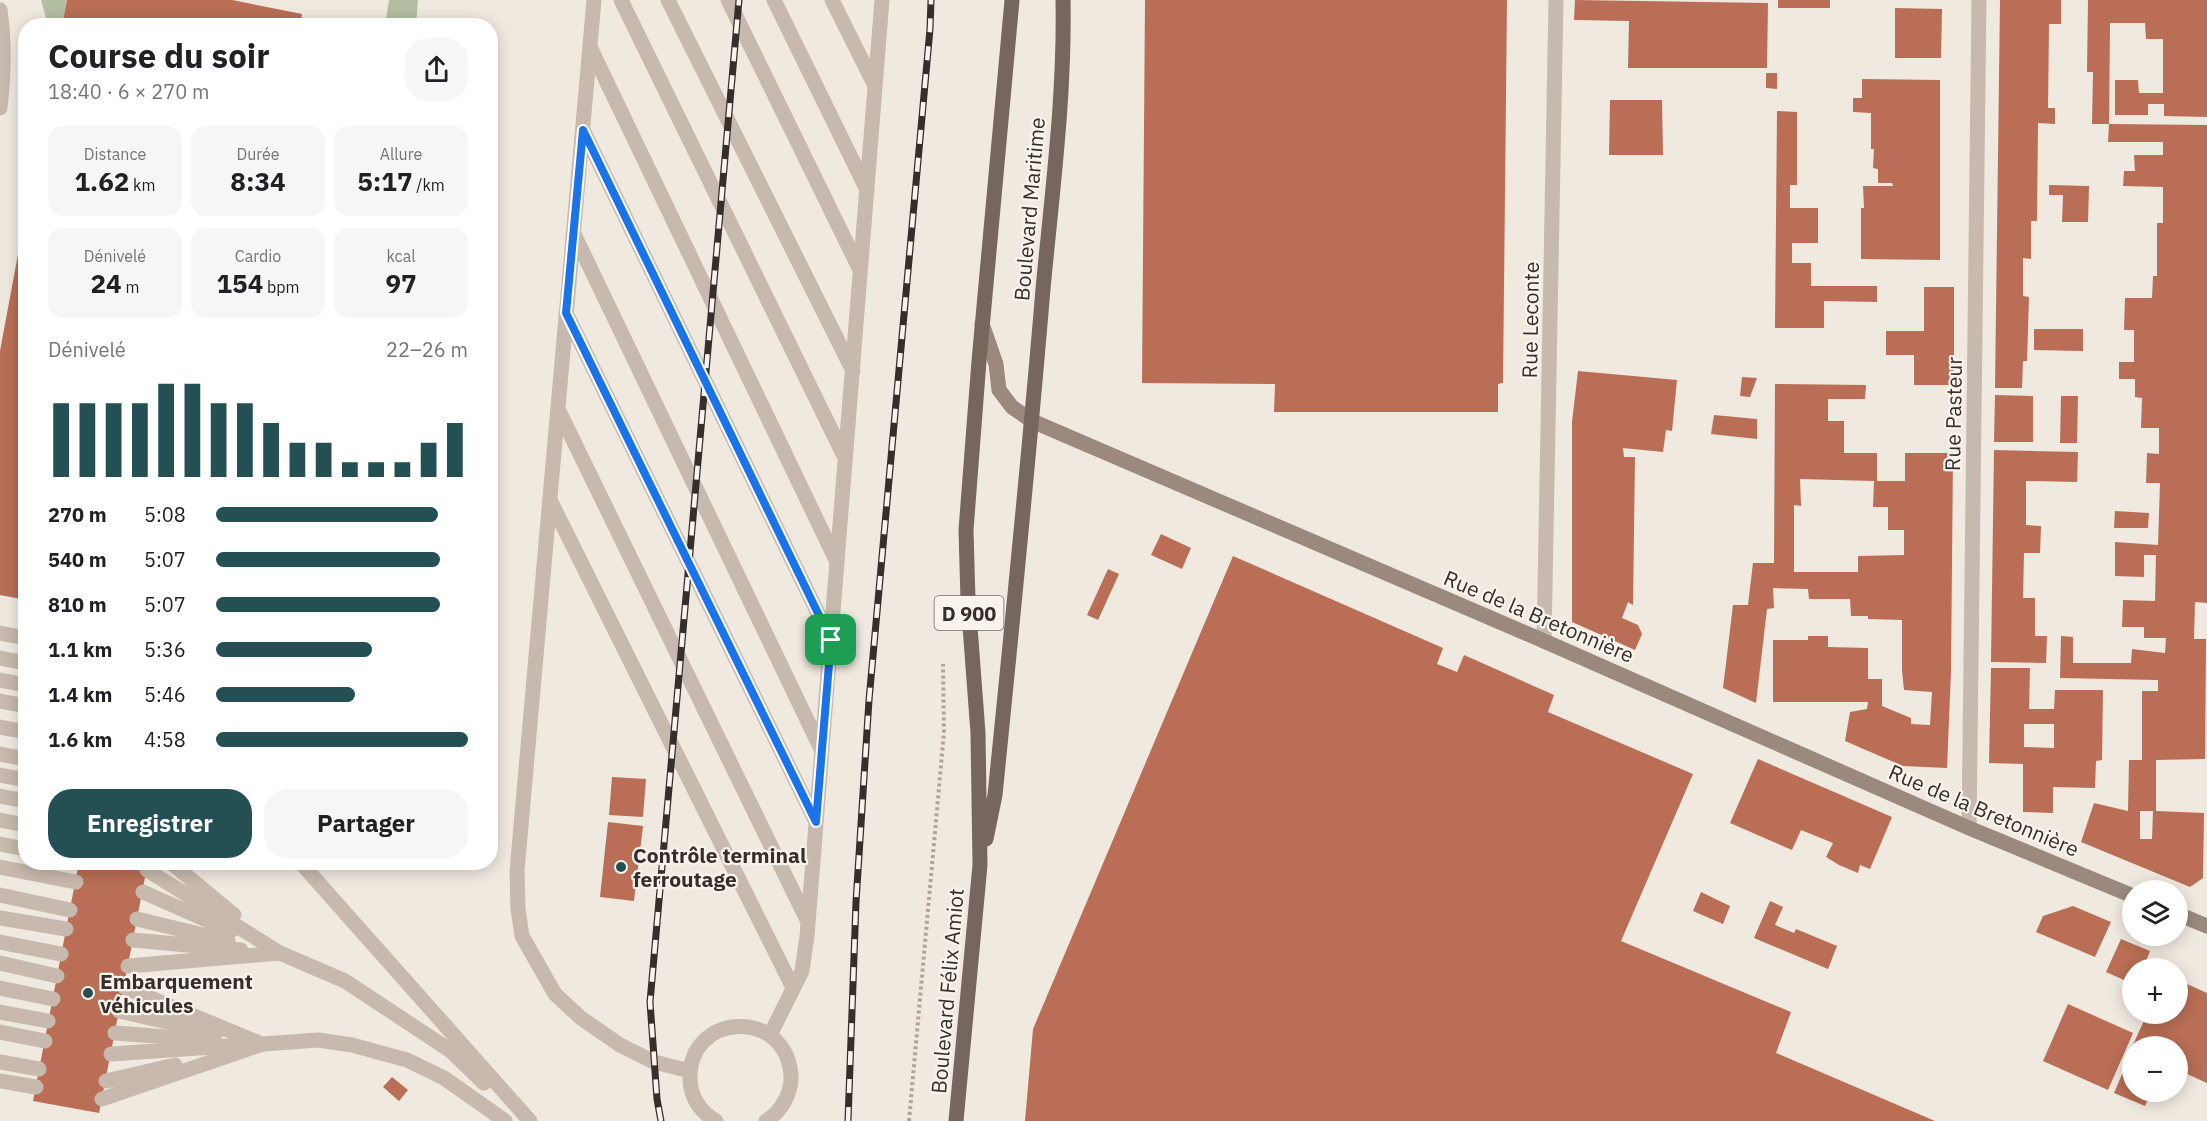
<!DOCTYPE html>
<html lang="fr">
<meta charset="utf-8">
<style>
body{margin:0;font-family:"IBM Plex Sans",sans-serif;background:#f6f6f6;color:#202124;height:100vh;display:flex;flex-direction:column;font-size:22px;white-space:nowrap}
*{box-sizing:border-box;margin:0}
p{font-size:20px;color:#757577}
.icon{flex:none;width:33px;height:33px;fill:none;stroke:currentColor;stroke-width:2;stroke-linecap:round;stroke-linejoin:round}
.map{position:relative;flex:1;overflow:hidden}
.side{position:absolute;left:18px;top:18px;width:480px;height:852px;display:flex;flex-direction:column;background:#fff;border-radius:24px;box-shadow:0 3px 15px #0003}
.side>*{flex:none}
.tools{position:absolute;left:2122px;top:880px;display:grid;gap:12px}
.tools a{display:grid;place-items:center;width:66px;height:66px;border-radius:50%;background:#fff;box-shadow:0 3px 15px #0003;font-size:30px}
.pin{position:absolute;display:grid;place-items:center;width:51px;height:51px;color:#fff;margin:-26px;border-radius:12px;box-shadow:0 3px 9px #0006}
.round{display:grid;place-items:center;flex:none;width:63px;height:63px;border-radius:24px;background:#f6f6f6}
.overview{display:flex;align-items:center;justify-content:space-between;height:102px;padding:0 30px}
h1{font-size:33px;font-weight:700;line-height:45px}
.metrics{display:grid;grid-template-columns:repeat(3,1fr);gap:9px;height:102px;padding:6px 30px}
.metrics div{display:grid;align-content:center;border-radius:15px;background:#f6f6f6;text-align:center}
.metrics b{font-size:26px;font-weight:700}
.metrics small{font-size:16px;font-weight:400}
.metrics p{font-size:16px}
.chart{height:168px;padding:12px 30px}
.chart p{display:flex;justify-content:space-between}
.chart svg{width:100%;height:108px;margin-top:6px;stroke:#245054;stroke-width:6}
.primary-button{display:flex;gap:12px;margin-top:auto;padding:12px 30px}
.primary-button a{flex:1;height:69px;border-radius:24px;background:#245054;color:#fff;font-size:24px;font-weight:700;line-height:69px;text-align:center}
.primary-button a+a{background:#f6f6f6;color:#202124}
ul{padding:0 30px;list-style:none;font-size:20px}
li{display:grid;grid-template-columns:96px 72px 1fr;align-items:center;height:45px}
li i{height:15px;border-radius:8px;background:#245054}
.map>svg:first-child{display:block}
.green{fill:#b4bea1}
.building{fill:#b96e55;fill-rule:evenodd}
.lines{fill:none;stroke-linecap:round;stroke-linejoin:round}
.path{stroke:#b3a397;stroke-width:4;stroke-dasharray:3 3;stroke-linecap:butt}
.lane{stroke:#c7b9ad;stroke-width:15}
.street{stroke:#c7b9ad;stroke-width:15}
.secondary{stroke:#9b897e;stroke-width:15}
.primary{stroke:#77665d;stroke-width:15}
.rail-casing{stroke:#362e2b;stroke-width:7}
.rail{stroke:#f8f3ec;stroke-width:4.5;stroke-dasharray:14;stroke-linecap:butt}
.route-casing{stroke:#fff;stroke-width:12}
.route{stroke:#1a73e8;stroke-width:8}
.poi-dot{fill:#245054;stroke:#f8f3ec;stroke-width:2}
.labels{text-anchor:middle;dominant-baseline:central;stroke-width:4.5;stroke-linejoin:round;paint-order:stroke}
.shield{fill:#f8f3ec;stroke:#706965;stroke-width:1.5}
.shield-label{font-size:20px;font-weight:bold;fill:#362e2b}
.street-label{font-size:21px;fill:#362e2b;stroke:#f8f3ec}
.poi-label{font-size:21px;font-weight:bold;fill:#362e2b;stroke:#f8f3ec;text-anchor:start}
</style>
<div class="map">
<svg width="2207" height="1121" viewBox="0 0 2207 1121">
<rect width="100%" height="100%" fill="#f0e9e0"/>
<!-- green -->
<path class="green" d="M 41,0 L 67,0 L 62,25 L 48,25 Z
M 389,0 L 418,0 L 416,25 L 385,25 Z"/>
<!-- building -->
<path class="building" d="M 67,0 L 232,0 L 302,14 L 300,26 L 62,26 Z
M 1145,0 L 1507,0 L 1503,383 L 1498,384 L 1498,412 L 1274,412 L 1275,384 L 1142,383 Z
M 1575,0 L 1768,3 L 1767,68 L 1628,68 L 1629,21 L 1574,20 Z
M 1778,0 L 1830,0 L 1830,8 L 1778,8 Z
M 2000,0 L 2061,0 L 2061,24 L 2049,24 L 2048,108 L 2055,108 L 2055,124 L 2038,123 L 2037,221 L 2031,221 L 2031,259 L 2023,258 L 2023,296 L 2029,297 L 2027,361 L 2023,361 L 2022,388 L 1995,388 Z
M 2088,0 L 2207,0 L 2207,117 L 2164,116 L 2164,104 L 2148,104 L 2148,115 L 2115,115 L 2115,80 L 2138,80 L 2139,93 L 2163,93 L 2163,39 L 2146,39 L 2145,23 L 2110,23 L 2109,124 L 2092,124 L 2093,72 L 2087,72 Z
M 1895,8 L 1942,9 L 1941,58 L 1895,58 Z
M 1766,73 L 1777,73 L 1777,89 L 1766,88 Z
M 1862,79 L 1940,80 L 1940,260 L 1861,259 L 1861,208 L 1864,208 L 1863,186 L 1893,186 L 1892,183 L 1878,183 L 1878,169 L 1873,168 L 1874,149 L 1871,149 L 1871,113 L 1853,112 L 1853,98 L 1862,98 Z
M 1610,100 L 1662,100 L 1663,155 L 1609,155 Z
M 1777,111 L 1797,112 L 1797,185 L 1790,185 L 1790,208 L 1818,208 L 1818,243 L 1792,243 L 1792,263 L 1811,263 L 1811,286 L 1877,286 L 1877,302 L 1824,301 L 1824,328 L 1775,328 Z
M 2109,124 L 2207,125 L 2207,603 L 2195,602 L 2194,639 L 2206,639 L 2205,759 L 2156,760 L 2156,811 L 2204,813 L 2203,878 L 2190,887 L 2081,842 L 2094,803 L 2128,811 L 2129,760 L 2142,760 L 2142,691 L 2158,691 L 2158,680 L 2060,678 L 2061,636 L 2073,637 L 2073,663 L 2131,663 L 2132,649 L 2165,653 L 2166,638 L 2144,638 L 2144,627 L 2122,627 L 2123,600 L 2155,601 L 2156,555 L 2144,555 L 2144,577 L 2115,576 L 2115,542 L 2158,545 L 2160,483 L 2146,483 L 2147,453 L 2159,454 L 2159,428 L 2141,428 L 2142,398 L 2135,397 L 2135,379 L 2119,379 L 2119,362 L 2134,362 L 2134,330 L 2124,330 L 2125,298 L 2152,298 L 2153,276 L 2157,276 L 2157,223 L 2163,223 L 2163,187 L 2123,186 L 2124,171 L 2135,171 L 2134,155 L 2163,155 L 2163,142 L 2108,142 ZM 2140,811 L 2153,811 L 2152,839 L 2140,839 Z
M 2049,185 L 2089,186 L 2088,222 L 2062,222 L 2063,195 L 2049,195 Z
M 24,222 L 26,222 L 26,600 L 0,595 L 0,351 Z
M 1924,287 L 1954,287 L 1954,385 L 1914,385 L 1914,355 L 1886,355 L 1886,331 L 1924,331 Z
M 2034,329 L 2083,329 L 2083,351 L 2034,350 Z
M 1578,371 L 1677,380 L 1672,431 L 1666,430 L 1663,452 L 1623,448 L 1624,457 L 1635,457 L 1633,605 L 1628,602 L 1622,618 L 1638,625 L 1642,634 L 1635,650 L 1572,622 L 1572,422 Z
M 1742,377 L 1757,378 L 1750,397 L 1740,396 Z
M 1775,384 L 1866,385 L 1865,399 L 1828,399 L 1828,421 L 1844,421 L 1844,453 L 1877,453 L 1877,481 L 1905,481 L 1905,453 L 1953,453 L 1951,671 L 1947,768 L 1903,766 L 1845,741 L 1850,712 L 1867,709 L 1868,702 L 1773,702 L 1773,640 L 1808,640 L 1808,636 L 1828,636 L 1828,647 L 1868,648 L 1868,679 L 1882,679 L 1882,706 L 1911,718 L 1911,724 L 1930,725 L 1932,692 L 1904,690 L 1902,670 L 1902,620 L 1868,619 L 1868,616 L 1851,616 L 1850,599 L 1809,599 L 1808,589 L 1773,588 L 1774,608 L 1767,609 L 1756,703 L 1723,688 L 1733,605 L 1748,605 L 1753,563 L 1774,563 ZM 1800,479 L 1874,481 L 1873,507 L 1888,507 L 1888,530 L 1904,530 L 1904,555 L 1858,556 L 1858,572 L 1794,572 L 1794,505 L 1801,506 Z
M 1995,395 L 2033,396 L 2033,442 L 1994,442 Z
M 2061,396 L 2078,396 L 2077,443 L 2060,443 Z
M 1714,415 L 1757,419 L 1757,439 L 1711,434 Z
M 1994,450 L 2078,452 L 2077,482 L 2026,481 L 2026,525 L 2041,526 L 2040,553 L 2024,553 L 2023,598 L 2035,598 L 2035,636 L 2047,636 L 2046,663 L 1991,662 Z
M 2115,511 L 2149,513 L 2148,528 L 2114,528 Z
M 1161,534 L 1191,548 L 1182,569 L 1151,555 Z
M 1233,556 L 1443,648 L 1437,664 L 1457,672 L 1464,655 L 1554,695 L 1548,712 L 1693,774 L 1621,941 L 1791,1012 L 1776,1053 L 1935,1121 L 1025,1121 L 1033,1029 Z
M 1108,569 L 1119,574 L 1098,620 L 1087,615 Z
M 1991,668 L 2030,668 L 2029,709 L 2054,709 L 2055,690 L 2103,690 L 2102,760 L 2096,761 L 2095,788 L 2053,787 L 2053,813 L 2023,812 L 2023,764 L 1989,763 ZM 2024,724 L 2054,724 L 2054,748 L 2024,747 Z
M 1758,759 L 1892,817 L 1870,869 L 1860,865 L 1858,873 L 1839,865 L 1826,857 L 1833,843 L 1801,830 L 1792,850 L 1730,823 Z
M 612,777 L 646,779 L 643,817 L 609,815 Z
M 608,822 L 643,826 L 634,901 L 600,897 Z
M 79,862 L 148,862 L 99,1113 L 33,1101 Z
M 1701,892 L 1730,906 L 1723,924 L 1693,911 Z
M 1770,901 L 1783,907 L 1775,925 L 1794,933 L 1796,929 L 1837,946 L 1828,969 L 1754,938 Z
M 2073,906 L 2111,922 L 2095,957 L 2036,932 L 2043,916 Z
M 2121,939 L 2150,951 L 2143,969 L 2133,969 L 2133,984 L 2106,972 Z
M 2178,980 L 2207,993 L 2207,1083 L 2178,1070 L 2178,1047 L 2132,1047 L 2147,1014 L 2178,1014 Z
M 2068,1004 L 2133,1033 L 2108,1090 L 2043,1061 Z
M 2129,1058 L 2133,1060 L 2133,1092 L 2151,1092 L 2145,1106 L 2114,1093 Z
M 392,1077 L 408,1090 L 399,1101 L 383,1087 Z"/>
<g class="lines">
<!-- path -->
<path class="path" d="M 909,1121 L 944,732 L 943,664"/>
<!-- lane -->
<path class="lane" d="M 594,0 L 517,871 L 518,909 L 522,936 L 555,994 L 581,1018 L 620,1045 L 654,1062 L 690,1071
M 621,0 L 845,458
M 668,0 L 853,371
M 728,0 L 860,270
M 774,0 L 867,190
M 832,0 L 875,86
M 0,10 C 5,43 4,75 0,108
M 591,49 L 836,560
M 583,130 L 831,640
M 574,234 L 822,751
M 566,313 L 816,822
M 558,409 L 808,922
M 550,500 L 793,988
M 0,633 L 26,638
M 0,658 L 26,663
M 0,680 L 26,685
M 0,701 L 26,706
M 0,727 L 26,732
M 0,754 L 26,759
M 0,775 L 26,780
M 0,796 L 26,801
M 0,820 L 26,825
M 0,844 L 26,849
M 170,862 L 234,915
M 0,867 L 76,882
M 147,870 L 280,953
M 143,892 L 231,931
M 0,895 L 70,910
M 0,918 L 66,929
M 137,919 L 228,941
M 133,940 L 241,950
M 0,942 L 61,954
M 0,963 L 57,976
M 128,966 L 280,953
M 124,987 L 257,1042
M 0,988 L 53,999
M 119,1011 L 216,1033
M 0,1012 L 48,1021
M 0,1032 L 45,1041
M 115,1033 L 206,1040
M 770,1035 L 802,971 L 807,936 L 882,0
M 111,1054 L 242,1045
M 0,1062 L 39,1069
M 0,1081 L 36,1087
M 106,1081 L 175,1065
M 102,1099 L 263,1044
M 716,1121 C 701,1112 691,1098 690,1080 C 687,1013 785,1006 791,1075 C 792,1093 781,1112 766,1121"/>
<!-- street -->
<path class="street" d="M 1544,641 L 1556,0
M 1969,828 L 1979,0
M 300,862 L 530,1121
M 280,953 L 345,981 L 451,1051 L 484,1083
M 263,1044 L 318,1040 L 352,1045 L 407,1060 L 444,1078 L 505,1121"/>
<!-- secondary -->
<path class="secondary" d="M 982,324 L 996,364 L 999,390 L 1012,407 L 1032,421 L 1544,641 L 1969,828 L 2133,896
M 2178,914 L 2207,926"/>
<!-- primary -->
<path class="primary" d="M 986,839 L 995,795 C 1012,627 1029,458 1043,289 C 1052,193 1065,96 1063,0
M 956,1121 L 980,865 L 978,733 L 968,600 L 966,530 L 979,361 L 1012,0"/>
<defs>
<path id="rail" d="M 661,1121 L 657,1099 L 650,1002 L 739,0
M 848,1121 L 856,902 L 869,700 L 930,29 L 931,0"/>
</defs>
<!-- rail casing -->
<use href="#rail" class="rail-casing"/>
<!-- rail -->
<use href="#rail" class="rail"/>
</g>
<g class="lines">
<defs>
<path id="route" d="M 583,130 L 831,640 L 816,822 L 566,313 Z"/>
</defs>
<!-- route casing -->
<use href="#route" class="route-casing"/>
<!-- route -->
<use href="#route" class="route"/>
</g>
<!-- markers -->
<g class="poi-dot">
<circle cx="621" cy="867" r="6"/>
<circle cx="88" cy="993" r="6"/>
</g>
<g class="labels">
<!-- shield labels -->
<rect class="shield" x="934.5" y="596" width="69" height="34" rx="4.5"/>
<g class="shield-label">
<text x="969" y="613">D 900</text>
</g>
<!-- street labels -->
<g class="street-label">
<text transform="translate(1029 209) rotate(-85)">Boulevard Maritime</text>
<text transform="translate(1530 320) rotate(-89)">Rue Leconte</text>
<text transform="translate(1953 414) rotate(-89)">Rue Pasteur</text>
<text transform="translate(1539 616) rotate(23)">Rue de la Bretonnière</text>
<text transform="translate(1984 810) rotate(23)">Rue de la Bretonnière</text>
<text transform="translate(947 991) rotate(-85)">Boulevard Félix Amiot</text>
</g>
<!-- poi labels -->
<g class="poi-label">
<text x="633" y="855">Contrôle terminal<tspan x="633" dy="24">ferroutage</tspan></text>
<text x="100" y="981">Embarquement<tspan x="100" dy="24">véhicules</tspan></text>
</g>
</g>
</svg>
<div class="tools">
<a><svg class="icon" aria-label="layers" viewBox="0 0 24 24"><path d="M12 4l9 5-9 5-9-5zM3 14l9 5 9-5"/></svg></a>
<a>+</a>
<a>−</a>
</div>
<div class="pin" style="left:831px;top:640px;background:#1e9e55"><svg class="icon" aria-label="arrive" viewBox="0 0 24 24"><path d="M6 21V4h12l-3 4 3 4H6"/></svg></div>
<section class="side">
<div class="overview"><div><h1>Course du soir</h1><p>18:40 · 6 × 270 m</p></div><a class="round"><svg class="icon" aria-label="share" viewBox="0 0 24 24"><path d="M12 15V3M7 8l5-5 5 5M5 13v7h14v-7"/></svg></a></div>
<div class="metrics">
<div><p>Distance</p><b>1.62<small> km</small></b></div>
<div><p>Durée</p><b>8:34</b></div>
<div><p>Allure</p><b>5:17<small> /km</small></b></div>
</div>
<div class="metrics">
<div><p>Dénivelé</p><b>24<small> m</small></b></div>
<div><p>Cardio</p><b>154<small> bpm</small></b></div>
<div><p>kcal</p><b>97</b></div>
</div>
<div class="chart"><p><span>Dénivelé</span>22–26 m</p>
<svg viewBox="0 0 160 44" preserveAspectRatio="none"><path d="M5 44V14M15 44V14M25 44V14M35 44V14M45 44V6M55 44V6M65 44V14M75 44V14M85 44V22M95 44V30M105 44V30M115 44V38M125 44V38M135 44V38M145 44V30M155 44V22"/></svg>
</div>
<ul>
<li><b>270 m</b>5:08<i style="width:88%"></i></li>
<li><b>540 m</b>5:07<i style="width:89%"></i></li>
<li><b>810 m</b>5:07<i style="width:89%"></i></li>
<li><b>1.1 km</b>5:36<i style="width:62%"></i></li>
<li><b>1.4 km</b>5:46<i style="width:55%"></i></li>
<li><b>1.6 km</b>4:58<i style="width:100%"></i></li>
</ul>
<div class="primary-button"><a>Enregistrer</a><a>Partager</a></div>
</section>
</div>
